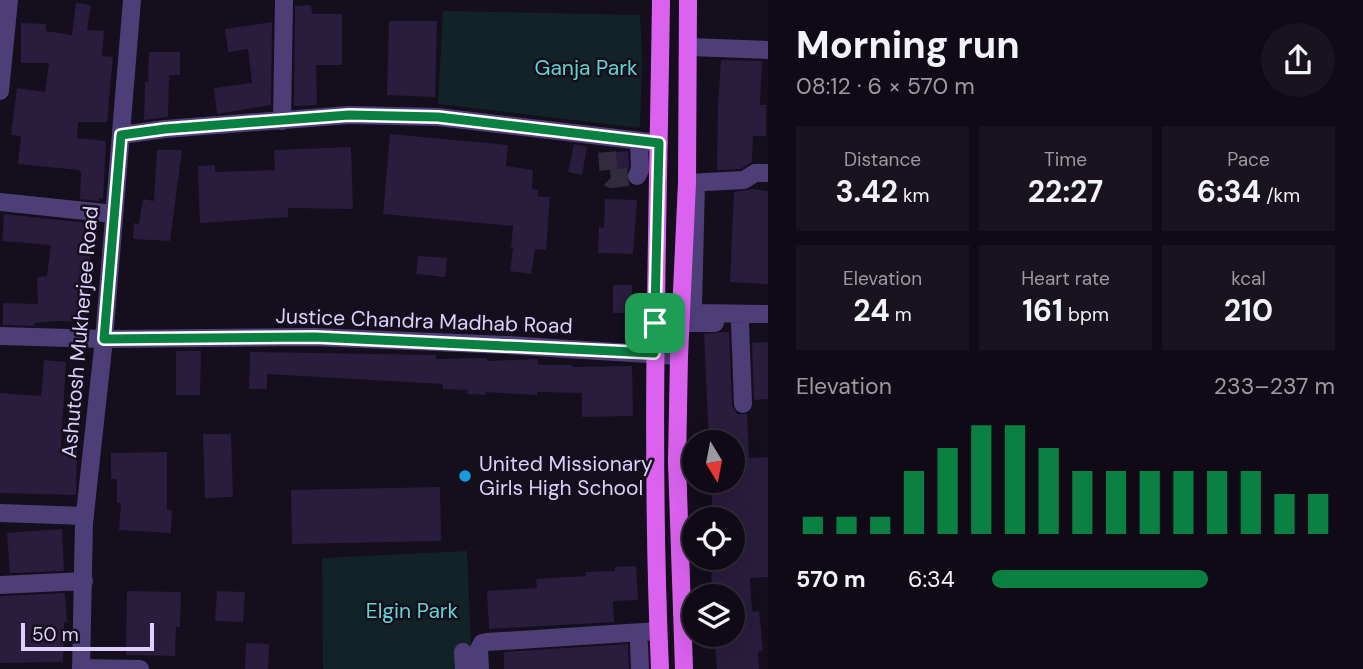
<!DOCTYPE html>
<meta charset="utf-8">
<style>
body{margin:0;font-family:"DM Sans",sans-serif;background:#18131f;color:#f1f3f6;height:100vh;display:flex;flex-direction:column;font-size:26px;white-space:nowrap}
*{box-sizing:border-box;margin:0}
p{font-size:23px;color:#9b9aa1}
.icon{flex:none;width:38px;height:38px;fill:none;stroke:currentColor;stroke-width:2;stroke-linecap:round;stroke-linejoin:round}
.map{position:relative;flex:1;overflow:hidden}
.sheet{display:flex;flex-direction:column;background:#0f0a16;width:595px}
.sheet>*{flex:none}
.needle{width:46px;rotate:170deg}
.fabs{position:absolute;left:682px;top:430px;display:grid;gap:14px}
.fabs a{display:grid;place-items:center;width:63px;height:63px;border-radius:50%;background:#0f0a16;box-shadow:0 7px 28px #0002,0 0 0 2px #2f2b35;font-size:35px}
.scale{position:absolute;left:21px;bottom:18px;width:133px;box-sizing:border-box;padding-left:7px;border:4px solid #ded0fa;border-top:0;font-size:19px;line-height:24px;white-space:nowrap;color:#ded0fa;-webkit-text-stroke:5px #140e1d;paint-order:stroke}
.pin{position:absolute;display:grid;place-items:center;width:60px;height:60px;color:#fff;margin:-30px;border-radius:14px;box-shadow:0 4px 10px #0006}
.round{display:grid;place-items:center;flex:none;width:74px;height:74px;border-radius:37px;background:#18131f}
.head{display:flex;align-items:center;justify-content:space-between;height:119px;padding:0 28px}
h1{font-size:38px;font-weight:700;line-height:52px}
.figures{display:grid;grid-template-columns:repeat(3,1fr);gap:10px;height:119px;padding:7px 28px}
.figures div{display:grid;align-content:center;border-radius:0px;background:#18131f;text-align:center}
.figures b{font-size:30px;font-weight:700}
.figures small{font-size:19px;font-weight:400}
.figures p{font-size:19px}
.chart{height:196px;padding:14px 28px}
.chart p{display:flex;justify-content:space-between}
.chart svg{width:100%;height:126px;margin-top:7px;stroke:#0b8043;stroke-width:6}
ul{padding:0 28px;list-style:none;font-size:23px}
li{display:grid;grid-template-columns:112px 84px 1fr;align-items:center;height:52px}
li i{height:18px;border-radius:9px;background:#0b8043}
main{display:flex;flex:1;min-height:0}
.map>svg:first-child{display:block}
.green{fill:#122327}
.building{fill:#2a1c3c}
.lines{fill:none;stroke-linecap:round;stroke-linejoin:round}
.minor-tunnel{stroke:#322b3e;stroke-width:18;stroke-dasharray:18 9;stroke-linecap:butt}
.minor{stroke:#4d3e78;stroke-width:18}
.major{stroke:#da62ee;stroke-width:18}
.route-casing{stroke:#fff;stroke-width:14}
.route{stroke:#0b8043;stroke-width:9}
.poi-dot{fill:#179dde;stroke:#140e1d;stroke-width:2.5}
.labels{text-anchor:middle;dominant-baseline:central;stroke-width:5;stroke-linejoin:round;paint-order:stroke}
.park-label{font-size:21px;fill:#64d2cf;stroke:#140e1d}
.street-label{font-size:21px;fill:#ded0fa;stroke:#140e1d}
.poi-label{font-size:21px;fill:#ded0fa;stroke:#140e1d;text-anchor:start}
</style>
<main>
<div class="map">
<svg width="768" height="669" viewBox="0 0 768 669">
<rect width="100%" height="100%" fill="#140e1d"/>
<!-- green -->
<path class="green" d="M 443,11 L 640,15 L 642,59 L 640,128 L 438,104 Z
M 467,551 L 472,669 L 323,669 L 322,558 Z"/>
<!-- building -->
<path class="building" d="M 76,3 L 91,5 L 87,30 L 104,31 L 102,56 L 113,57 L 107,122 L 78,122 L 77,138 L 106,141 L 103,199 L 99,198 L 99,201 L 80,199 L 81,172 L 78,170 L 18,164 L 21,136 L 11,135 L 17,88 L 45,92 L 49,63 L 21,63 L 21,23 L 46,24 L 46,31 L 72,35 Z
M 311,5 L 312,14 L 342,14 L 342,65 L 316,65 L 317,105 L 294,106 L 295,6 Z
M 389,21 L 437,21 L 435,97 L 387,95 Z
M 272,22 L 271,105 L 217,114 L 214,88 L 252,83 L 248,49 L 228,52 L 225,29 Z
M 149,52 L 180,52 L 180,75 L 169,75 L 168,117 L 144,120 L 145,82 L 148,82 Z
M 721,60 L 762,61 L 760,105 L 766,105 L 766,136 L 753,136 L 752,162 L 740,169 L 717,170 L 718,104 Z
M 390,134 L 508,145 L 506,166 L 533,170 L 532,189 L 538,190 L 538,197 L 550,197 L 546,250 L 535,249 L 531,274 L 510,271 L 513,248 L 511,248 L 513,226 L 383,214 Z
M 574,144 L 587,147 L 582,175 L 568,172 Z
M 351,147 L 353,209 L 288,208 L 288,217 L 200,223 L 198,166 L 215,165 L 215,172 L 275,170 L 274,150 Z
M 157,150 L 182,150 L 170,241 L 133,239 L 134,223 L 139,224 L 143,199 L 154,201 Z
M 628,151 L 629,167 L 626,174 L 613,175 L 612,168 L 607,167 L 607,153 Z
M 752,189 L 768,191 L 768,284 L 730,282 L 734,192 Z
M 605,199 L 637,200 L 633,254 L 598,253 L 599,227 L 604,228 Z
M 4,214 L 96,224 L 89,265 L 87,322 L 55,321 L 34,323 L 34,326 L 3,325 L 3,303 L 38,304 L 37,277 L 47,276 L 51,245 L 2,241 Z
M 418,256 L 447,258 L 445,277 L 416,274 Z
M 613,285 L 632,285 L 632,313 L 613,313 Z
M 722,332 L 729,332 L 732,405 L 737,414 L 747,414 L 749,458 L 768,457 L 768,577 L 750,578 L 752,612 L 759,611 L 763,651 L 758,652 L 759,669 L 717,669 L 714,635 L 733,635 L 733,597 L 712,597 L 711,562 L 733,561 L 733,520 L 713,520 L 711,481 L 733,481 L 733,443 L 709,443 L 704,334 Z
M 768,342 L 768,399 L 754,400 L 752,343 Z
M 176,351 L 201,351 L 200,395 L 176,395 Z
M 250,352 L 436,355 L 436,359 L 487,358 L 487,361 L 538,359 L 538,365 L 572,365 L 572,367 L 632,366 L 633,416 L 582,417 L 582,393 L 537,392 L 537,395 L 486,392 L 486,395 L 467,394 L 468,390 L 443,389 L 443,384 L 267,374 L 267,389 L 249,389 Z
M 44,360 L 66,362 L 61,447 L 77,448 L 76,495 L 0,493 L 0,393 L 41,396 Z
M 203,434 L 231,434 L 233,497 L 205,498 Z
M 167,452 L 167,510 L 172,510 L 171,533 L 119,530 L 121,503 L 117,503 L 117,479 L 111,479 L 111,453 Z
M 440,487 L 441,541 L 292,544 L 291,490 Z
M 62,529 L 64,571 L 10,573 L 7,533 Z
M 636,566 L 638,600 L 613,601 L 614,622 L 489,629 L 487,591 L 537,588 L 536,579 L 586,576 L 586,572 L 615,571 L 615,567 Z
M 127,591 L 181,592 L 180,627 L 176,627 L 175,656 L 126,655 Z
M 217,591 L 245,592 L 243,622 L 215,621 Z
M 65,593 L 67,622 L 64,622 L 63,662 L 0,663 L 0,596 Z
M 246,643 L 269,644 L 268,669 L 245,669 Z
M 628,644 L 629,669 L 504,669 L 504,652 Z"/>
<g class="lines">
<!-- minor-tunnel -->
<path class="minor-tunnel" d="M 607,152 L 609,177 L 611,179 L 637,176"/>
<!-- minor -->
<path class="minor" d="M 689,47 L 768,50
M 0,91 L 9,0
M 282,121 L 284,0
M 121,135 L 165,129 L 349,115 L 438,117 L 659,143
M 637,176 L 640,170 L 639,141
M 687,183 L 744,180 L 755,173 L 768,173
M 696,183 L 693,307 L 697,313 L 768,314
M 0,202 L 114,214
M 655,323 L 715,323
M 740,323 L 743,404
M 0,336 L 104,339 L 315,337 L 506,345 L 679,356
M 0,513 L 85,516
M 0,585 L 84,581
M 639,644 L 640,669
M 463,652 L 464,669
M 81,668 L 140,669
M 81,669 L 84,523 L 104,339 L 132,0
M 480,669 L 479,649 L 482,643 L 487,642 L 658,631"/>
<!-- major -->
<path class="major" d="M 660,669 C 650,446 658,223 661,0
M 684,669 L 677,462 L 679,356 L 687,183 L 688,0"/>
</g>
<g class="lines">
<defs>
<path id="route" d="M 349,115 L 438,117 L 659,143 L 654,353 L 315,337 L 104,339 L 121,135 L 165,129 Z"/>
</defs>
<!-- route casing -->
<use href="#route" class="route-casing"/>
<!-- route -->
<use href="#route" class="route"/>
</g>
<!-- markers -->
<circle class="poi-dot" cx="465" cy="476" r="7"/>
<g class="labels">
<!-- park labels -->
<g class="park-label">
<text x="586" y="68">Ganja Park</text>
<text x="412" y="611">Elgin Park</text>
</g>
<!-- street labels -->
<g class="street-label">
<text transform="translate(424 321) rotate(2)">Justice Chandra Madhab Road</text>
<text transform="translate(80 332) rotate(-85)">Ashutosh Mukherjee Road</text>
</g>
<!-- poi labels -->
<g class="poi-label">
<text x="479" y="464">United Missionary<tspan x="479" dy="24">Girls High School</tspan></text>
</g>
</g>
</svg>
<div class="fabs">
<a><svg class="needle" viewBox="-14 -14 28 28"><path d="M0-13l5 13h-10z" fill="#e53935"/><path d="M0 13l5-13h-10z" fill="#9b9aa1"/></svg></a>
<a><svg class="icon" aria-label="locate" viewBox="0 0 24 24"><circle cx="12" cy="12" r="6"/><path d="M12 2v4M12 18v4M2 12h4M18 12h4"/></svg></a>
<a><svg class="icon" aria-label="layers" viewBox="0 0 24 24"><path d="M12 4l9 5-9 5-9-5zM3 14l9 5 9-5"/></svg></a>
</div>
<div class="scale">50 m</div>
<div class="pin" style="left:655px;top:323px;background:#1e9e55"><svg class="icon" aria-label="arrive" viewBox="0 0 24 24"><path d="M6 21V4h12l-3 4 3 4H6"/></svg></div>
</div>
<section class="sheet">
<div class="head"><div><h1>Morning run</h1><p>08:12 · 6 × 570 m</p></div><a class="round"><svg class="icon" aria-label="share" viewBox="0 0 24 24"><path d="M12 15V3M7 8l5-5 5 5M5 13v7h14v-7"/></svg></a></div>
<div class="figures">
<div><p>Distance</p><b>3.42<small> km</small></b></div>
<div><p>Time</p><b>22:27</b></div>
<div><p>Pace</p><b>6:34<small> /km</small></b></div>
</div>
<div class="figures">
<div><p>Elevation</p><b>24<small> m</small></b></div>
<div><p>Heart rate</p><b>161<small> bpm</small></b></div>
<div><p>kcal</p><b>210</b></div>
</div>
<div class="chart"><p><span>Elevation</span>233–237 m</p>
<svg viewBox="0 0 160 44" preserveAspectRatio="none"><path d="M5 44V38M15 44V38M25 44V38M35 44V22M45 44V14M55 44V6M65 44V6M75 44V14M85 44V22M95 44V22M105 44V22M115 44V22M125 44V22M135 44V22M145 44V30M155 44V30"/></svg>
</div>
<ul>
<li><b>570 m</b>6:34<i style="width:63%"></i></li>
</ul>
</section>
</main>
